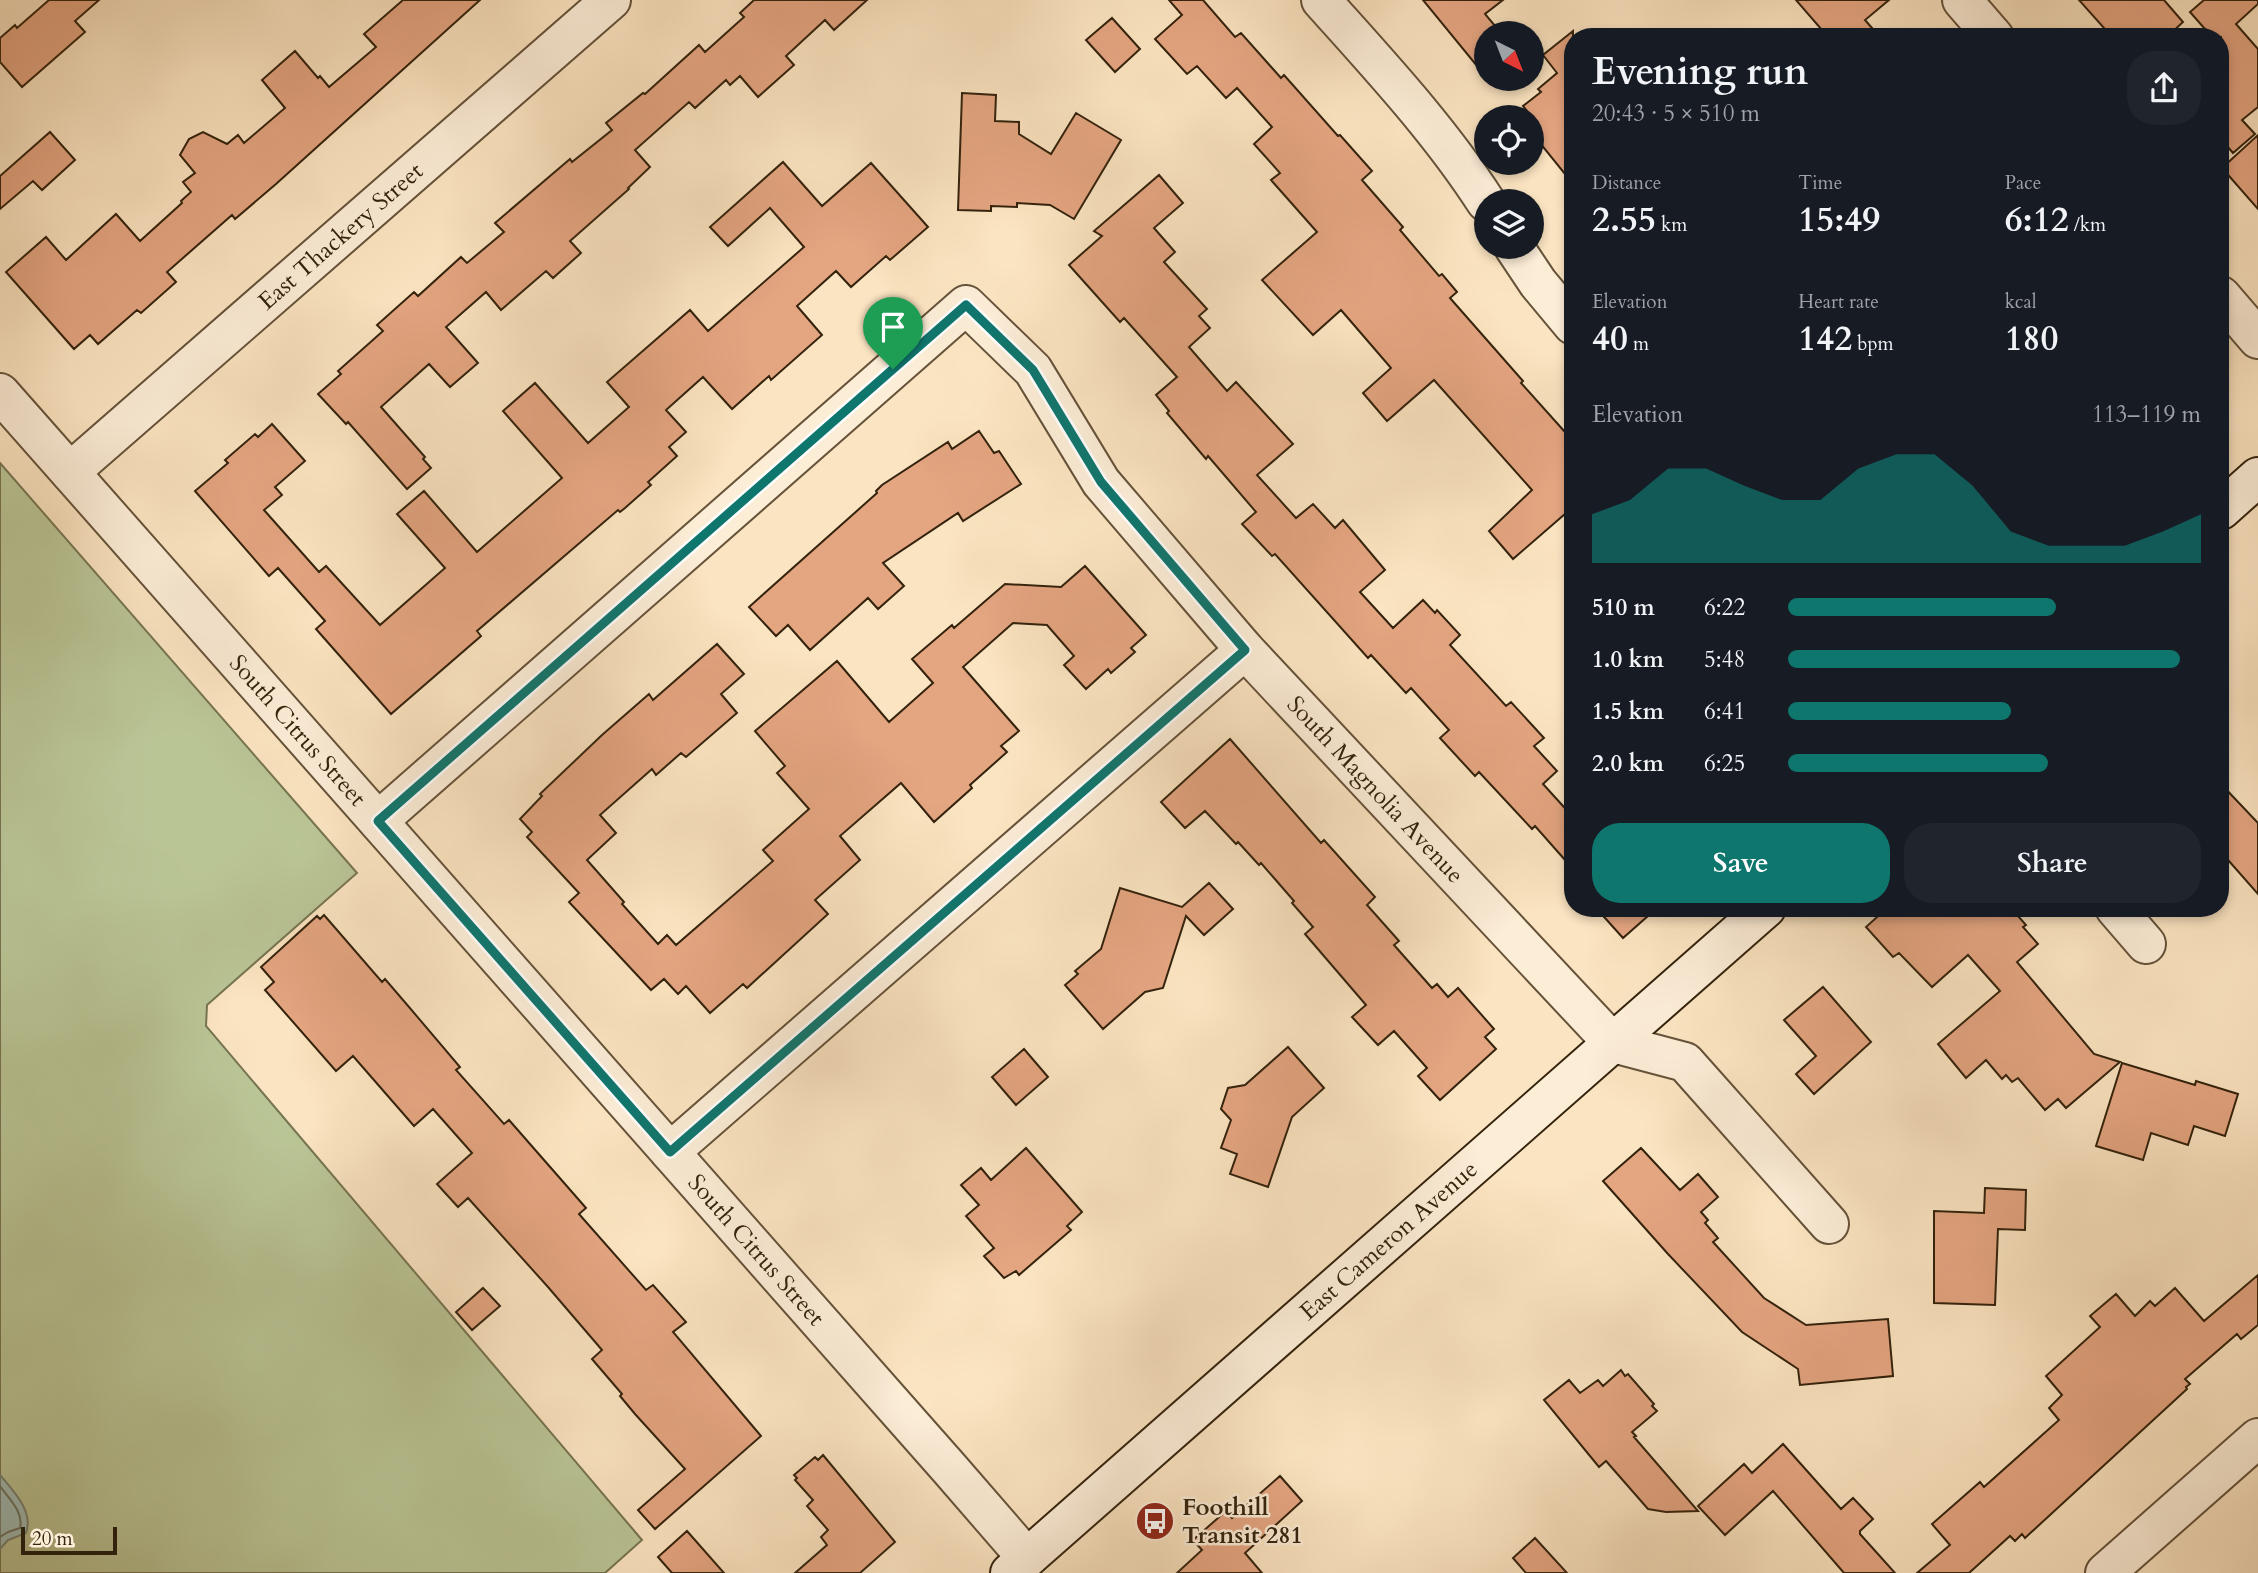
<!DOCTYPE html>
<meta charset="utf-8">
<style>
body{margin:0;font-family:Cardo,serif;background:#20242c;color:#f1f3f6;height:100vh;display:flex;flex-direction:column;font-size:26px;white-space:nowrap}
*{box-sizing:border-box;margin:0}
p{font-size:23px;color:#9ea1a6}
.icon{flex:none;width:38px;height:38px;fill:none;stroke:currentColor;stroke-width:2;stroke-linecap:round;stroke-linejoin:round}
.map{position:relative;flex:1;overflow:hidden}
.sheet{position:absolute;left:1564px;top:28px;width:665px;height:889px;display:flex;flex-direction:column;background:#171b24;border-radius:28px;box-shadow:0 4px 10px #0003}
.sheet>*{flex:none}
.needle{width:46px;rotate:138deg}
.controls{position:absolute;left:1474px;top:21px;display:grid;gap:14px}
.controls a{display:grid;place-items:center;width:70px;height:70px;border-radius:50%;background:#171b24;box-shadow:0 4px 10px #0003;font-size:35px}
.scale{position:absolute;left:21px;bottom:18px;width:96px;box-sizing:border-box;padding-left:7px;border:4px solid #33220c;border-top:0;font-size:19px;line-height:24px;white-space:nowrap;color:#33220c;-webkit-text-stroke:5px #fcedd7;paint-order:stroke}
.pin{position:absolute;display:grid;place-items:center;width:60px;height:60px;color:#fff;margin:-72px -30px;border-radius:50% 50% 50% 0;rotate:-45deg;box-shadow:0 0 7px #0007}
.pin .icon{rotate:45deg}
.round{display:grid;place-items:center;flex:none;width:74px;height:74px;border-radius:28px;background:#20242c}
.summary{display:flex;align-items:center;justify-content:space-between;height:119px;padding:0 28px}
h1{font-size:38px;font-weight:700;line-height:52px}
.metrics{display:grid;grid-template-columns:repeat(3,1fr);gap:10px;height:119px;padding:7px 28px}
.metrics div{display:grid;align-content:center}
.metrics b{font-size:35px;font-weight:700}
.metrics small{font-size:19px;font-weight:400}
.metrics p{font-size:19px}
.chart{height:196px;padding:14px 28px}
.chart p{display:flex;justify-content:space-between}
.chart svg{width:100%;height:126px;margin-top:7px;fill:#0f766e;opacity:.7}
.button{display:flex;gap:14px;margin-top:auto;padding:14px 28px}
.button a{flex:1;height:80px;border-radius:28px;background:#0f766e;color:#fff;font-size:28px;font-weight:700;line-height:80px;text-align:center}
.button a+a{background:#20242c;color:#f1f3f6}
ul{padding:0 28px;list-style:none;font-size:23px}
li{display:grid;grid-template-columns:112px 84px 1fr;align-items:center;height:52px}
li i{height:18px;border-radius:9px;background:#0f766e}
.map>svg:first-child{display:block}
.green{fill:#bac596;stroke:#767451;stroke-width:2}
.water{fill:#9fbeb7;stroke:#748073;stroke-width:2}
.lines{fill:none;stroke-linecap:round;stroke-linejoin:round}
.shore{stroke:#697062;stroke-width:2}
.building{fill:#e4a581;stroke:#33220c;stroke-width:2}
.minor-casing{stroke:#655239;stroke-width:42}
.tertiary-casing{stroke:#655239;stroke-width:42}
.secondary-casing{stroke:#33220c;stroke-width:42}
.minor{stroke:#fcedd7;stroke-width:38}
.tertiary{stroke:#fcedd7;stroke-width:38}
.secondary{stroke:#fcedd7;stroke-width:38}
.route-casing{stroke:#fff;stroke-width:14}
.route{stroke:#0f766e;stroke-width:9}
.labels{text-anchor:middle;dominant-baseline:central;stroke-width:5;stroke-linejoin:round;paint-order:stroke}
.street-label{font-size:24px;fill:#33220c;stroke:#fcedd7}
.poi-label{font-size:24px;font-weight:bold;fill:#33220c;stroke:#fcedd7;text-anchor:start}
</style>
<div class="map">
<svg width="2258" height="1573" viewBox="0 0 2258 1573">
<rect width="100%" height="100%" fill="#fbe4c1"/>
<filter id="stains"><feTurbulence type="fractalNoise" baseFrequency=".00286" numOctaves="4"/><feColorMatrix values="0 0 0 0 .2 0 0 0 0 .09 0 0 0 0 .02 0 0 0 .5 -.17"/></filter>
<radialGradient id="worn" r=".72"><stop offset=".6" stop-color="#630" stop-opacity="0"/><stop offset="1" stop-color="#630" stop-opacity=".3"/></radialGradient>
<!-- green -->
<path class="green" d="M 0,463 L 357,873 L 207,1005 L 206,1026 L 642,1540 L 605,1573 L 0,1573 Z"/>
<!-- water -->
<path class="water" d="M 0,1475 C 13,1491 34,1511 26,1533 L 8,1540 L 0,1549 Z"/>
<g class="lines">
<!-- shore -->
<path class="shore" d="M 0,1486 C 9,1499 24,1512 20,1528 L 8,1532 L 0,1537"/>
</g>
<!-- building -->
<path class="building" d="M 49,0 L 99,0 L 75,21 L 85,32 L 22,87 L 0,62 L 0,38 L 15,25 L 17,28 Z
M 403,0 L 480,0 L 276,184 L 235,219 L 232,215 L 167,272 L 176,282 L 141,313 L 137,310 L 98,344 L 90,335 L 74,349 L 6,272 L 46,237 L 66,260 L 116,214 L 140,241 L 182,203 L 181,201 L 191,192 L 183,182 L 195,173 L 180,155 L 189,139 L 203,132 L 227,144 L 238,135 L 244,143 L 285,108 L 262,80 L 295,51 L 318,78 L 320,76 L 329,87 L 376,47 L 364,34 Z
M 754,0 L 867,0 L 834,30 L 825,20 L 786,56 L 794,65 L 758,97 L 740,76 L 730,85 L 726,80 L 695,108 L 689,102 L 635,150 L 650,167 L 628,188 L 629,189 L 570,241 L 581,253 L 553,278 L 546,271 L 501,310 L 486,292 L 446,327 L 478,363 L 450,387 L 429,364 L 381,407 L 425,457 L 423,459 L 431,468 L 407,489 L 348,422 L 346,424 L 318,394 L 341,374 L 338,371 L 383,331 L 377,325 L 414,292 L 418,296 L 461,257 L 467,263 L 504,232 L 495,223 L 570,159 L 572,162 L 612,130 L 606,123 L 643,93 L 645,94 L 699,45 L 705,52 L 744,17 L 740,13 Z
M 1169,0 L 1203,0 L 1235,37 L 1241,33 L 1281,78 L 1284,75 L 1338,136 L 1340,135 L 1372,171 L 1362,180 L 1403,227 L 1400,230 L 1439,276 L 1442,274 L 1457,292 L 1450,298 L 1523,381 L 1521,383 L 1573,441 L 1573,507 L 1513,559 L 1489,531 L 1532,490 L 1434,380 L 1387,421 L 1363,393 L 1391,368 L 1341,310 L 1313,335 L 1262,280 L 1317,232 L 1271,180 L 1280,173 L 1254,144 L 1272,127 L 1237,88 L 1226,98 L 1197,66 L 1187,74 L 1155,39 L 1182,15 Z
M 1423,0 L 1503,0 L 1485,14 L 1501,33 L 1486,33 L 1486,77 Z
M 1796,0 L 1889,0 L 1865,20 L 1880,37 L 1828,37 Z
M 2079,0 L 2164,0 L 2183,22 L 2167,37 L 2112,37 Z
M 2204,0 L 2258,0 L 2258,4 L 2236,24 L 2258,49 L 2258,107 L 2242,120 L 2255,134 L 2233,153 L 2221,139 L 2221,37 L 2212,37 L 2190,12 Z
M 1112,18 L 1140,49 L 1115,72 L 1086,40 Z
M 1573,31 L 1573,184 L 1531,132 L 1531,117 L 1521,117 L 1528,112 L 1523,106 L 1541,92 L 1538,89 L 1557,73 L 1543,55 Z
M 962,93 L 996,95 L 995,121 L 1019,122 L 1019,134 L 1051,154 L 1076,113 L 1121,140 L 1074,219 L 1050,205 L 1017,203 L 1017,207 L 991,206 L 991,211 L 958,210 Z
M 50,132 L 75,160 L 42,190 L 33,181 L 0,209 L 0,176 Z
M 2258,135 L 2258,209 L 2222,168 Z
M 783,162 L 822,206 L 871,163 L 928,227 L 890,260 L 886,256 L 851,287 L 836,271 L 797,306 L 822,335 L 771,380 L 769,376 L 732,409 L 703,377 L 666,410 L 686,432 L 669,447 L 677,456 L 648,482 L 651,485 L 625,508 L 620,512 L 618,510 L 477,631 L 481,636 L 391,714 L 316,629 L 325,621 L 278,568 L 269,576 L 195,491 L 228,463 L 225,460 L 255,434 L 258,437 L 272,424 L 305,461 L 275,487 L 282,495 L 264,510 L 319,572 L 326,566 L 380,625 L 445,568 L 397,514 L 424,491 L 477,552 L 562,478 L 503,411 L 535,383 L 588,443 L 629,407 L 607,382 L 690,310 L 708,331 L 804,247 L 770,208 L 728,246 L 710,227 Z
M 1159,175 L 1183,203 L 1154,228 L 1175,252 L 1164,262 L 1207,309 L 1199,316 L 1210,328 L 1189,347 L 1227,391 L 1236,382 L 1293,444 L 1257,475 L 1296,518 L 1313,504 L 1335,528 L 1343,520 L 1385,570 L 1360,592 L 1393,628 L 1423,600 L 1435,613 L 1437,610 L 1460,635 L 1450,645 L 1506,706 L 1511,702 L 1544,738 L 1534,746 L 1557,771 L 1543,784 L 1573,817 L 1573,869 L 1535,826 L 1532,829 L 1479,772 L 1475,776 L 1440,738 L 1449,730 L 1411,688 L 1406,693 L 1371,655 L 1368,658 L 1275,554 L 1272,556 L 1242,524 L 1256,512 L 1208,456 L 1206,459 L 1167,413 L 1169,411 L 1156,395 L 1177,377 L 1124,318 L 1120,322 L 1069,265 L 1102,236 L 1094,231 Z
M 979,431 L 994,453 L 999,451 L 1021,484 L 963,521 L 958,513 L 883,563 L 904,586 L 878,609 L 868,598 L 810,650 L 788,625 L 776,636 L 749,607 L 877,493 L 876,491 L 882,485 L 948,442 L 952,449 Z
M 1085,566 L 1146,635 L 1131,648 L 1135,652 L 1111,673 L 1108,669 L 1086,689 L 1064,665 L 1074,656 L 1047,625 L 1013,623 L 963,667 L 1019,731 L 1001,746 L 1007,752 L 970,785 L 972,788 L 934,822 L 901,783 L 840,836 L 860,860 L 815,900 L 828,914 L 747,988 L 743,984 L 710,1013 L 686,986 L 678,994 L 664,979 L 651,990 L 569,902 L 579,893 L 527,837 L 532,832 L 520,819 L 542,796 L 540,794 L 602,735 L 649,694 L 653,700 L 717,644 L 744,674 L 721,694 L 737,713 L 686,757 L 681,753 L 656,775 L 652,769 L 600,815 L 616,833 L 587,860 L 624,902 L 622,904 L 658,944 L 667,935 L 676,945 L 773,861 L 763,850 L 809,809 L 777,773 L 785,766 L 755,731 L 837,661 L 889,722 L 933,683 L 912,659 L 952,625 L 954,628 L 1005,584 L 1061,587 Z
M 1230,739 L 1321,843 L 1324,840 L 1375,897 L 1367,905 L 1399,941 L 1394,945 L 1432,988 L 1437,984 L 1448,997 L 1458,988 L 1494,1029 L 1485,1037 L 1496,1049 L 1440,1100 L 1418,1076 L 1427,1068 L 1394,1031 L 1378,1045 L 1352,1017 L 1366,1005 L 1305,934 L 1313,927 L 1292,903 L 1294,901 L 1261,863 L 1259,865 L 1238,842 L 1236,844 L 1205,811 L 1185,828 L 1161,802 Z
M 2221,784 L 2258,823 L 2258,894 L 2221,852 Z
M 1209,883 L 1233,909 L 1204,935 L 1186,916 L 1163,988 L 1145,992 L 1103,1029 L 1065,985 L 1078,974 L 1075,971 L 1101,949 L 1120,888 L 1182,907 Z
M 1596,908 L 1657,908 L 1623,938 Z
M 1887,908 L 2011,908 L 2026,925 L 2023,927 L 2038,944 L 2017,962 L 2094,1054 L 2120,1062 L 2066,1108 L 2058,1099 L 2045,1110 L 2018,1078 L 2012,1082 L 2006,1075 L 2002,1079 L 1986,1060 L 1966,1078 L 1938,1044 L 2000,991 L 1968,955 L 1932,987 L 1899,953 L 1893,957 L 1866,927 Z
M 324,915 L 382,982 L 385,979 L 409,1007 L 460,1067 L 456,1070 L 504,1124 L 509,1120 L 586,1208 L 579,1214 L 646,1290 L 653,1285 L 686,1322 L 673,1332 L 761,1436 L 655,1529 L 638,1510 L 685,1469 L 635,1414 L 620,1396 L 622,1394 L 592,1359 L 602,1350 L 548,1287 L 468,1198 L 458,1207 L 437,1184 L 472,1153 L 433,1109 L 414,1126 L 353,1056 L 336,1071 L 265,990 L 274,982 L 261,967 L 317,916 L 320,919 Z
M 1823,987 L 1871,1042 L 1814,1094 L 1796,1074 L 1816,1056 L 1784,1020 Z
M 1288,1047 L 1324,1088 L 1292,1117 L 1268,1187 L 1230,1174 L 1237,1154 L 1221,1148 L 1231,1120 L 1221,1109 L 1228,1088 L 1245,1085 Z
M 1024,1049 L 1048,1077 L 1016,1105 L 992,1077 Z
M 2122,1063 L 2195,1085 L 2196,1081 L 2238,1094 L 2225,1136 L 2194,1126 L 2188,1145 L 2151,1133 L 2143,1160 L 2096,1146 Z
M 1026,1148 L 1082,1212 L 1067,1226 L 1071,1230 L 1019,1275 L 1016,1271 L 1004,1278 L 984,1256 L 994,1248 L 966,1216 L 979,1205 L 961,1185 L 981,1168 L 991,1180 Z
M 1641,1148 L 1680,1190 L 1698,1174 L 1718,1197 L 1701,1212 L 1708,1220 L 1705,1223 L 1718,1238 L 1713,1242 L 1764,1298 L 1806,1325 L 1888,1319 L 1893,1376 L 1800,1385 L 1798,1369 L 1742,1332 L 1668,1254 L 1603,1181 Z
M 1985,1188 L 2026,1190 L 2025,1230 L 1998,1229 L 1995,1305 L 1934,1303 L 1934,1211 L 1984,1213 Z
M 2258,1275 L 2258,1325 L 2241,1339 L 2237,1334 L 2185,1379 L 2190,1384 L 2186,1387 L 2187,1389 L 2025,1538 L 2022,1534 L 2015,1541 L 2010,1536 L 1969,1573 L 1917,1573 L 1950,1545 L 1932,1524 L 1980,1482 L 1984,1487 L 2059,1420 L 2049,1408 L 2062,1395 L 2046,1376 L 2100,1327 L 2090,1316 L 2116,1294 L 2135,1316 L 2150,1301 L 2155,1306 L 2175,1288 L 2204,1321 Z
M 483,1288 L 500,1306 L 472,1330 L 456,1312 Z
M 1621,1370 L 1625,1376 L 1628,1374 L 1654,1404 L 1652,1406 L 1657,1411 L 1632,1432 L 1636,1436 L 1634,1437 L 1698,1511 L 1666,1512 L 1648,1509 L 1606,1461 L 1599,1467 L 1544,1400 L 1569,1380 L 1580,1393 L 1598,1380 L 1603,1386 Z
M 1783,1444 L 1841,1509 L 1853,1498 L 1873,1519 L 1860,1531 L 1860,1534 L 1895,1573 L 1844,1573 L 1773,1491 L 1725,1535 L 1698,1506 L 1744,1464 L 1752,1473 Z
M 823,1455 L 895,1542 L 860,1573 L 795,1573 L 827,1545 L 821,1537 L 828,1530 L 807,1506 L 813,1500 L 795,1480 L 797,1478 L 794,1475 L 815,1457 L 818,1460 Z
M 1280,1476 L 1302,1501 L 1245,1553 L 1262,1573 L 1177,1573 L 1202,1550 L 1193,1540 L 1226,1511 L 1232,1518 Z
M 687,1531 L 724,1573 L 672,1573 L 658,1557 Z
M 1535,1538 L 1567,1573 L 1526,1573 L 1513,1558 Z"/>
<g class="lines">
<defs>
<g id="minor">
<path d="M 1321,0 C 1379,65 1439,129 1486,202"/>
<path d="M 1962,0 L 1994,37"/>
<path d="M 1514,247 L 1538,283 L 1573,325"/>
<path d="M 2221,296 L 2258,339"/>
<path id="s1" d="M 70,472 L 611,0"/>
<path id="s2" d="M 378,821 L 966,305 L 1033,370 L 1101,482 L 1245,650 L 1613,1043 L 1685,1062 L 1829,1224"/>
<path d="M 2115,908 L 2146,944"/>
<path d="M 670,1152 L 1245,650"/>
<path d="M 2105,1573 L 2258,1438"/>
</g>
<g id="tertiary">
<path id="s3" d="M 0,393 L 949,1468 L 1027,1558"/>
</g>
<g id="secondary">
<path d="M 2221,510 L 2258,477"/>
<path id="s4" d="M 1010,1573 L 1766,908"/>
</g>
</defs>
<!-- minor casing -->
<use href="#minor" class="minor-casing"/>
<!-- tertiary casing -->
<use href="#tertiary" class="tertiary-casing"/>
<!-- secondary casing -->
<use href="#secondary" class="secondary-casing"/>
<!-- minor -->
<use href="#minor" class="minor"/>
<!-- tertiary -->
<use href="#tertiary" class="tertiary"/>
<!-- secondary -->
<use href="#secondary" class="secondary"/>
</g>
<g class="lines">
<defs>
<path id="route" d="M 966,305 L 1033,370 L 1101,482 L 1245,650 L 670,1152 L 378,821 Z"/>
</defs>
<!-- route casing -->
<use href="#route" class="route-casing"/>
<!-- route -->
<use href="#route" class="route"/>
</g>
<!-- icons -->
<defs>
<symbol id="bus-disc" viewBox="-11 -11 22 22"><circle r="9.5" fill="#8f2418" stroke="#fcedd7"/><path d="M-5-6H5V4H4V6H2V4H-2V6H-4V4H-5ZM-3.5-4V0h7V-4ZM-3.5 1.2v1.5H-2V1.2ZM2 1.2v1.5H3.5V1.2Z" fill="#fff"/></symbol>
</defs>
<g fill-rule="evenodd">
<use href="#bus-disc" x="1133" y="1499" width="44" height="44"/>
</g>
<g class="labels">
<!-- street labels -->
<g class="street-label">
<text stroke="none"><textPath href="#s1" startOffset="359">East Thackery Street</textPath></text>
<text stroke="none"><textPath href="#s3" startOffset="450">South Citrus Street</textPath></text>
<text stroke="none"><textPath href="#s2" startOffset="1419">South Magnolia Avenue</textPath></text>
<text stroke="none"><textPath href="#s4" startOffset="504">East Cameron Avenue</textPath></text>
<text stroke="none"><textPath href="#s3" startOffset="1143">South Citrus Street</textPath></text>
</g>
<!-- poi labels -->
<g class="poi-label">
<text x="1182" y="1507">Foothill<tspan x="1182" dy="28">Transit 281</tspan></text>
</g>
</g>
<rect width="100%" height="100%" filter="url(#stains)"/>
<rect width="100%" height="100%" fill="url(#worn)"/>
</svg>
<div class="controls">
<a><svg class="needle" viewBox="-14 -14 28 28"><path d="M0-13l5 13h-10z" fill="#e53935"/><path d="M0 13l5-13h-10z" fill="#9ea1a6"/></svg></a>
<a><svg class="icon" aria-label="locate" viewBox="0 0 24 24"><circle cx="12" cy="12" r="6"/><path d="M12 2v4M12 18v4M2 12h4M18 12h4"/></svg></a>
<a><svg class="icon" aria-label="layers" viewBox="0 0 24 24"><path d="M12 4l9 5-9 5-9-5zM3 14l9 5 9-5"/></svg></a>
</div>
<div class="scale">20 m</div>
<div class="pin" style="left:893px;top:369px;background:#1e9e55"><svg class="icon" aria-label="arrive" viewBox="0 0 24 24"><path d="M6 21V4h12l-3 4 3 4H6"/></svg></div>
<section class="sheet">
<div class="summary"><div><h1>Evening run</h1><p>20:43 · 5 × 510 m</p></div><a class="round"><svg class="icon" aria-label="share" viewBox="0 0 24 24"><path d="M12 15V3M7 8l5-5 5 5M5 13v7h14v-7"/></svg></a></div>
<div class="metrics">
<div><p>Distance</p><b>2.55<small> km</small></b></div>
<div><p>Time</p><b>15:49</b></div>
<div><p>Pace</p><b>6:12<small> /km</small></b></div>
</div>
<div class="metrics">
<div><p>Elevation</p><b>40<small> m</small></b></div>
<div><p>Heart rate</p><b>142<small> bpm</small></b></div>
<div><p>kcal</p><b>180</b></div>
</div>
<div class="chart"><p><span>Elevation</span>113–119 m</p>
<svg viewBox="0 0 160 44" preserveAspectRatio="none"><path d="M0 44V27L10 22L20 11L30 11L40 17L50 22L60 22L70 11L80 6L90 6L100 17L110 33L120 38L130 38L140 38L150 33L160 27V44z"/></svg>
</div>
<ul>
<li><b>510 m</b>6:22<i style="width:65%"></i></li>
<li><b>1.0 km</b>5:48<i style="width:95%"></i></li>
<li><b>1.5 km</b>6:41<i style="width:54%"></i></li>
<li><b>2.0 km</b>6:25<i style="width:63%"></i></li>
</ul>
<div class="button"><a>Save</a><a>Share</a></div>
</section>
</div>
